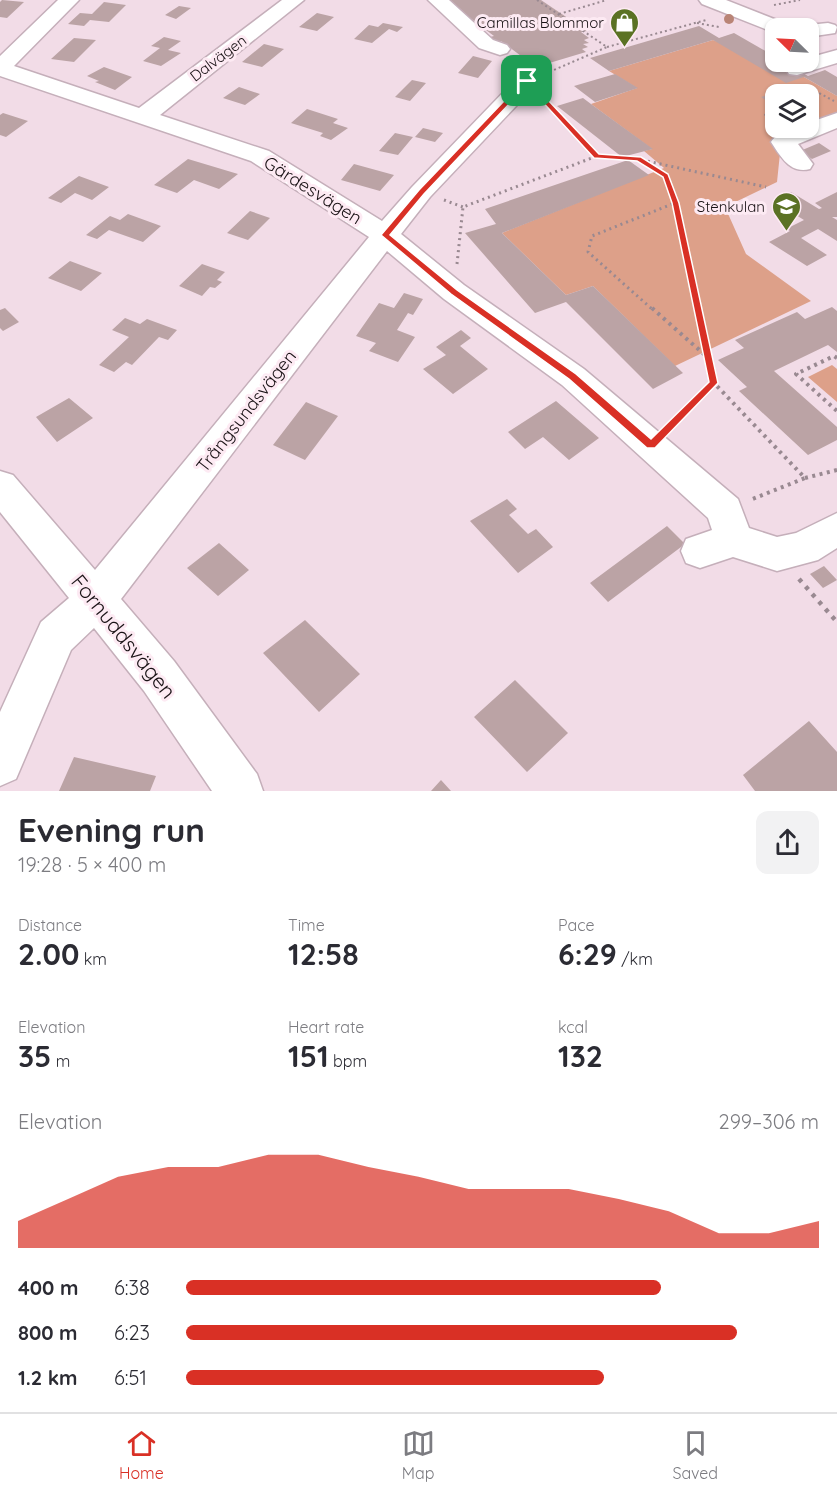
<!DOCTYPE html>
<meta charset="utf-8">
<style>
body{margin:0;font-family:Quicksand,sans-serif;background:#f2f2f3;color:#2b2b33;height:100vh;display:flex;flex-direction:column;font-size:22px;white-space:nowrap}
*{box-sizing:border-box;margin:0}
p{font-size:20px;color:#7c7c81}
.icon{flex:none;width:33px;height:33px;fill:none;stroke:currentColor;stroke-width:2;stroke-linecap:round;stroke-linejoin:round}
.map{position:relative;height:791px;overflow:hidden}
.drawer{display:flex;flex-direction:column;background:#fff;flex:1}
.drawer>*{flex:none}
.needle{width:39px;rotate:294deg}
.tools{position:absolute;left:765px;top:18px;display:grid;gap:12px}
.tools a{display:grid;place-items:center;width:54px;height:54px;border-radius:12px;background:#fff;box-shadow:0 2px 4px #0004;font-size:30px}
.pin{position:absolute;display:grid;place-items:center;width:51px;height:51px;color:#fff;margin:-26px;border-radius:12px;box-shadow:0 3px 9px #0006}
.round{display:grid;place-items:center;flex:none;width:63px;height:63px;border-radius:12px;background:#f2f2f3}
.headline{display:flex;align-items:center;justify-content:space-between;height:102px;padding:0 18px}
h1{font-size:33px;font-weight:700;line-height:45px}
.stats{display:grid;grid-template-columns:repeat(3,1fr);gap:9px;height:102px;padding:6px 18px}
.stats div{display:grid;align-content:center}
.stats b{font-size:30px;font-weight:700}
.stats small{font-size:16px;font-weight:400}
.stats p{font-size:16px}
.chart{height:168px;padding:12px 18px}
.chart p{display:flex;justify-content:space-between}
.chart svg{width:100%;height:108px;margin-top:6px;fill:#d93025;opacity:.7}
ul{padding:0 18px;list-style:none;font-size:20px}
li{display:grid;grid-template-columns:96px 72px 1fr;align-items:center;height:45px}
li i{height:15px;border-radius:8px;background:#d93025}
.dock{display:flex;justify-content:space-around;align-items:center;height:84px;border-top:2px solid #e1e1e2;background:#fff;font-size:16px;color:#7c7c81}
.dock a{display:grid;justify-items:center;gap:3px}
.dock .on{color:#d93025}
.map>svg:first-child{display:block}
.green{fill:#dda089}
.building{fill:#bba3a5}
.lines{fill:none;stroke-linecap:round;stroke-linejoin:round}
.minor-casing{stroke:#c5afba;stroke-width:3}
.path-far3{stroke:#998991;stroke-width:2;stroke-dasharray:2 3;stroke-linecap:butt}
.path-far2{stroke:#998991;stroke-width:3;stroke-dasharray:2 4;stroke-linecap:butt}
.path-far1{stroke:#998991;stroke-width:4;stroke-dasharray:3 4.5;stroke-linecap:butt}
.path{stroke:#998991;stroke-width:4.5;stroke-dasharray:4 6;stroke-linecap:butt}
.minor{fill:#fff;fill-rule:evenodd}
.tree{fill:#b98476}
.route{fill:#d93025;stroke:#fff;stroke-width:1.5;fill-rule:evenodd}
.labels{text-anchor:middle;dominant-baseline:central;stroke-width:6;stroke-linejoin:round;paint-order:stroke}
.far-poi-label{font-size:15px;fill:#191215;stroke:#fdeaf3;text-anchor:end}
.far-street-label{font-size:15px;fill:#191215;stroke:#fdeaf3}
.street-label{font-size:18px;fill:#191215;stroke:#fdeaf3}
.near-street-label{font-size:21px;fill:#191215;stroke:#fdeaf3}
</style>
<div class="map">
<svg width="837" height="791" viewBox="0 0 837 791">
<rect width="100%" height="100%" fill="#f2dce7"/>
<!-- green -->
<path class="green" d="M 713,40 L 804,77 L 837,96 L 837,114 L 809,124 L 808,94 L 776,94 L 776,128 L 798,128 L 782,134 L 777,182 L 725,207 L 746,254 L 811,301 L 675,366 L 593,286 L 566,295 L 502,233 L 664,168 L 644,151 L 652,149 L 591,104 L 637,88 L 609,71 Z
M 832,365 L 837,369 L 837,402 L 808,377 Z"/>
<!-- building -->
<path class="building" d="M 2,0 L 24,2 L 7,18 L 0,17 L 0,2 Z
M 446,0 L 541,0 L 587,31 L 581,32 L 589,38 L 584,40 L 589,43 L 583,44 L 588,47 L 582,49 L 586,52 L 536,67 L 501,41 L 493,43 L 486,38 L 494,36 Z
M 104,2 L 126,5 L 109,22 L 90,20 L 84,26 L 68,24 L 80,13 L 92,14 Z
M 179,6 L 191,8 L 176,19 L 165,15 Z
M 317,13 L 334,17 L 317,31 L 299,27 Z
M 383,23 L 403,27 L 397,32 L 389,29 L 372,43 L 354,39 L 369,25 L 378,27 Z
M 699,26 L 719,38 L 734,33 L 776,57 L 776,62 L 783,62 L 808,76 L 825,70 L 837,77 L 837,96 L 804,77 L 786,83 L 713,40 L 609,71 L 590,58 Z
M 164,37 L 181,41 L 168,50 L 181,53 L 161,66 L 143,61 L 160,48 L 151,46 Z
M 74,38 L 96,40 L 74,62 L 51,59 Z
M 264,44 L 284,49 L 262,67 L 242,62 Z
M 473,56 L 492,61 L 478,78 L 458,73 Z
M 104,67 L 132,77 L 115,90 L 95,82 L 99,81 L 87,76 Z
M 615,74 L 638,88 L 595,102 L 574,86 Z
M 412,80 L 426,83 L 410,101 L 395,97 Z
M 239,87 L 260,94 L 245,105 L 223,98 Z
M 781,91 L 786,94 L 776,94 L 776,107 L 761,97 Z
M 583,98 L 591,104 L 653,149 L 622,157 L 557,106 Z
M 307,109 L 338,119 L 333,123 L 348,128 L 331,140 L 320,136 L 323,133 L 291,123 Z
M 3,113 L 28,121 L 6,137 L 0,135 L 0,115 Z
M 423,128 L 443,133 L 435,142 L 415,137 Z
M 395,133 L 413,137 L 398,155 L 379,151 Z
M 819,143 L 831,151 L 812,159 L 800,151 Z
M 188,159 L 238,174 L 219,189 L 194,180 L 177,193 L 154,185 Z
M 628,160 L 649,175 L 502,233 L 566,295 L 593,286 L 683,373 L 653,389 L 566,302 L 535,313 L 465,233 L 496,224 L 485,209 Z
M 354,164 L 394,175 L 380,191 L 341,180 Z
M 79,176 L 109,187 L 92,200 L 75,193 L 61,203 L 48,198 Z
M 791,192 L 819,209 L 822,208 L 815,203 L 837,192 L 837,217 L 832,217 L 837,220 L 837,241 L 818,229 L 801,238 L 827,255 L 807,266 L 769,242 L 790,231 L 786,229 L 804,220 L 773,201 Z
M 250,211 L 270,218 L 248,240 L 227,233 Z
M 128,214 L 161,226 L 143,242 L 109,230 L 97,239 L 86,235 L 110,216 L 120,220 Z
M 70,261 L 102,273 L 81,291 L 48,278 Z
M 202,264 L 225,272 L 217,280 L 222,282 L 215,288 L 210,287 L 202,296 L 179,286 Z
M 404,293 L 423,299 L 413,315 L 408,313 L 397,330 L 415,337 L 398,362 L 369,351 L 376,343 L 356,336 L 379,303 L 394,308 Z
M 832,307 L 837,311 L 837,352 L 828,345 L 774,371 L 837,427 L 837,440 L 808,455 L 739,391 L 747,387 L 718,360 L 744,348 L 735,340 L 797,312 L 805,319 Z
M 5,308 L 19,322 L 3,331 L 0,328 L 0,310 Z
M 125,318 L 140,324 L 147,319 L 177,330 L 168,340 L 159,337 L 132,365 L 126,362 L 114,372 L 99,365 L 129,337 L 112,330 Z
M 461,330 L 471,338 L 460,346 L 488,369 L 453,394 L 423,369 L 446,355 L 436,347 Z
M 69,398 L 93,418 L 57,442 L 36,417 Z
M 556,401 L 599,438 L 569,460 L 543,437 L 525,449 L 508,432 Z
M 306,402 L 338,416 L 305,460 L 273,445 Z
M 507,499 L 517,509 L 509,515 L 528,534 L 536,529 L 553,547 L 518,573 L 470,521 Z
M 667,526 L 685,544 L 608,602 L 590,583 Z
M 219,543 L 249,570 L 218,596 L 187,568 Z
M 824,566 L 837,580 L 823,588 L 810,574 Z
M 305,620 L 360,674 L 319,712 L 263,653 Z
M 515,680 L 568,733 L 527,772 L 474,717 Z
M 809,721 L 837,752 L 837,791 L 755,791 L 743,775 Z
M 74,757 L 156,776 L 150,791 L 59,791 Z
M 441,780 L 451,791 L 431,791 Z"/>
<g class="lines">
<defs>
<path id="minor" d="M 58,0 L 79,0 L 14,66 L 139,108 L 282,0 L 304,0 L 160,115 L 269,151 L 382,221 L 412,187 L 519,76 L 527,74 L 535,76 L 538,81 L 535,86 L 430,197 L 401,234 L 464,285 L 584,369 L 738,499 L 749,528 L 777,537 L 796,533 L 837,513 L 837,548 L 818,560 L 777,571 L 733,557 L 700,568 L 686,563 L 681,551 L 686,539 L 712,530 L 708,518 L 562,385 L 444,299 L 387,251 L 121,599 L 174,661 L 257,774 L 263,791 L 212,791 L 144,691 L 94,628 L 71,650 L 16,779 L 0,786 L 0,712 L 41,622 L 69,598 L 0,512 L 0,471 L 13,475 L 95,570 L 369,237 L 251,161 L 0,76 L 0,56 Z
M 428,0 L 449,0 L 493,40 L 507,45 L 510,49 L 507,53 L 500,55 L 479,48 Z
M 699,0 L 726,0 L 787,24 L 790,28 L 776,28 L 776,33 L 773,32 L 702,4 Z
M 828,23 L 835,25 L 837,27 L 835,33 L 808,37 L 808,28 L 800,28 L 808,25 Z
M 837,50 L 837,63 L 797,75 L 789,74 L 786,69 L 789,64 L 808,62 L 808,58 Z
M 837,113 L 837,128 L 798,144 L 813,164 L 810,169 C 790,174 781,157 771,142 C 778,131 796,128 808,128 L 808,123 Z"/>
</defs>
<!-- minor casing -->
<use href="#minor" class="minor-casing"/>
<!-- path-far3 -->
<path class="path-far3" d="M 537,0 L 607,47 L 547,73
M 774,5 L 800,0
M 559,14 L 607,0
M 697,23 L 719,27
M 607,47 L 706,20
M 806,86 L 834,101
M 541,97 L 580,138
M 776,112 L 764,115 L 776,119"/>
<!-- path-far2 -->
<path class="path-far2" d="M 578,137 L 597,156 L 639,159 L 666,176 L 675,203 L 592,236 L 588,252 L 653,310
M 642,160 L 766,187
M 444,200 L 463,207
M 675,203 L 697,310
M 457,264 L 463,207 L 597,156"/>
<!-- path-far1 -->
<path class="path-far1" d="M 652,308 L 706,356 L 714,383 L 805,478 L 750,500
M 696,308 L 706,356
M 837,358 L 834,356 L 796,374 L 837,411
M 671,426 L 714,383
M 805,478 L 837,470"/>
<!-- path -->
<path class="path" d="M 799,579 L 837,622"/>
<!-- minor -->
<use href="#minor" class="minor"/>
</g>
<!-- trees -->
<circle class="tree" cx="729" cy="19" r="5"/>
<!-- route -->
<path class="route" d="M 524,80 L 529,80 L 599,154 L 641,157 L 668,174 L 679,203 L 718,383 L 655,448 L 647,448 L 569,379 L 451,294 L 381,235 L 419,190 ZM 527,85 L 594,158 L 637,161 L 663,177 L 672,203 L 709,382 L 651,439 L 576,374 L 457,290 L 390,235 L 424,194 Z"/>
<!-- icons -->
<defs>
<symbol id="shop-pin" viewBox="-11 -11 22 30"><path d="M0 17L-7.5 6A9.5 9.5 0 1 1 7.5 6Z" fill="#5b7224" stroke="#fdeaf3"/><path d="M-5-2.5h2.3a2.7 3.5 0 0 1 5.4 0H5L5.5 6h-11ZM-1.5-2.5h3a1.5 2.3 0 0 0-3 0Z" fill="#fff"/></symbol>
<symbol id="school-pin" viewBox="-11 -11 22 30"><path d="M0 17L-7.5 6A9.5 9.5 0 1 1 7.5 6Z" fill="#5b7224" stroke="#fdeaf3"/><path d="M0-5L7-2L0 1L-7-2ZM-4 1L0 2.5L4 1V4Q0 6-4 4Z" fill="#fff"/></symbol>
</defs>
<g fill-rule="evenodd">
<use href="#shop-pin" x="608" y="6" width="33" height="45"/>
<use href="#school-pin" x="770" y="190" width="33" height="45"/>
</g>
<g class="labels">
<!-- far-poi labels -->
<g class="far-poi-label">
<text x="604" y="22">Camillas Blommor</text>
<text x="765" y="206">Stenkulan</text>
</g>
<!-- far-street labels -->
<g class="far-street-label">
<text transform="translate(218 58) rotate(-37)">Dalvägen</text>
</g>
<!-- street labels -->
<g class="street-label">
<text transform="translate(313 190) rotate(32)">Gärdesvägen</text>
<text transform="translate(246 411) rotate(-52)">Trångsundsvägen</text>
</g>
<!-- near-street labels -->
<g class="near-street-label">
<text transform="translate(124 636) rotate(51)">Fornuddsvägen</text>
</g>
</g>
</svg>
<div class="tools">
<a><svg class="needle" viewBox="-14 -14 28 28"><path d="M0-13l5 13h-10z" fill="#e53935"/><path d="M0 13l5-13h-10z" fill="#7c7c81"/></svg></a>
<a><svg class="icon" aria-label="layers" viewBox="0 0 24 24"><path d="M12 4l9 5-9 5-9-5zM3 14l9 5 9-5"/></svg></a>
</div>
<div class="pin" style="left:527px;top:81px;background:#1e9e55"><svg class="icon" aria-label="arrive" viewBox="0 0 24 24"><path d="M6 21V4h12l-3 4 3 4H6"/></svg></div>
</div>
<section class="drawer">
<div class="headline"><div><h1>Evening run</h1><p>19:28 · 5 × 400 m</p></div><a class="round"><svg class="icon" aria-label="share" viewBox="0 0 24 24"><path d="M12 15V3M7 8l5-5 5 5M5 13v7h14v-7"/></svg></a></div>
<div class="stats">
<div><p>Distance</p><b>2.00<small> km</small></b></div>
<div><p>Time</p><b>12:58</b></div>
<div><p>Pace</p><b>6:29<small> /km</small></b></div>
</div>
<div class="stats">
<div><p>Elevation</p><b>35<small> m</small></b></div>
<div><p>Heart rate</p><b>151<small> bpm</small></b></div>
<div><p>kcal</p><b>132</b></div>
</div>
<div class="chart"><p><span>Elevation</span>299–306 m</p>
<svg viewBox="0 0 160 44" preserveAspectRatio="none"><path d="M0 44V33L10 24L20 15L30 11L40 11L50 6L60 6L70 11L80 15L90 20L100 20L110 20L120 24L130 29L140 38L150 38L160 33V44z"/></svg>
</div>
<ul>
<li><b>400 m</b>6:38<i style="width:75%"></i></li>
<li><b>800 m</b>6:23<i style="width:87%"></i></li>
<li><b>1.2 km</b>6:51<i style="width:66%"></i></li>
</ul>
</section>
<nav class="dock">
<a class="on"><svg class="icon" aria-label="home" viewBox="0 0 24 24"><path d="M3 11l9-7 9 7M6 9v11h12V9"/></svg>Home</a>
<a><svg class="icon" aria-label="map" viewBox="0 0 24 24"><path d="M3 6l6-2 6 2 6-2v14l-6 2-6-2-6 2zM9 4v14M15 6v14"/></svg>Map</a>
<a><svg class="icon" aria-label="saved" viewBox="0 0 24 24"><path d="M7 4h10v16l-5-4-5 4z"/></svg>Saved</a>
</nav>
